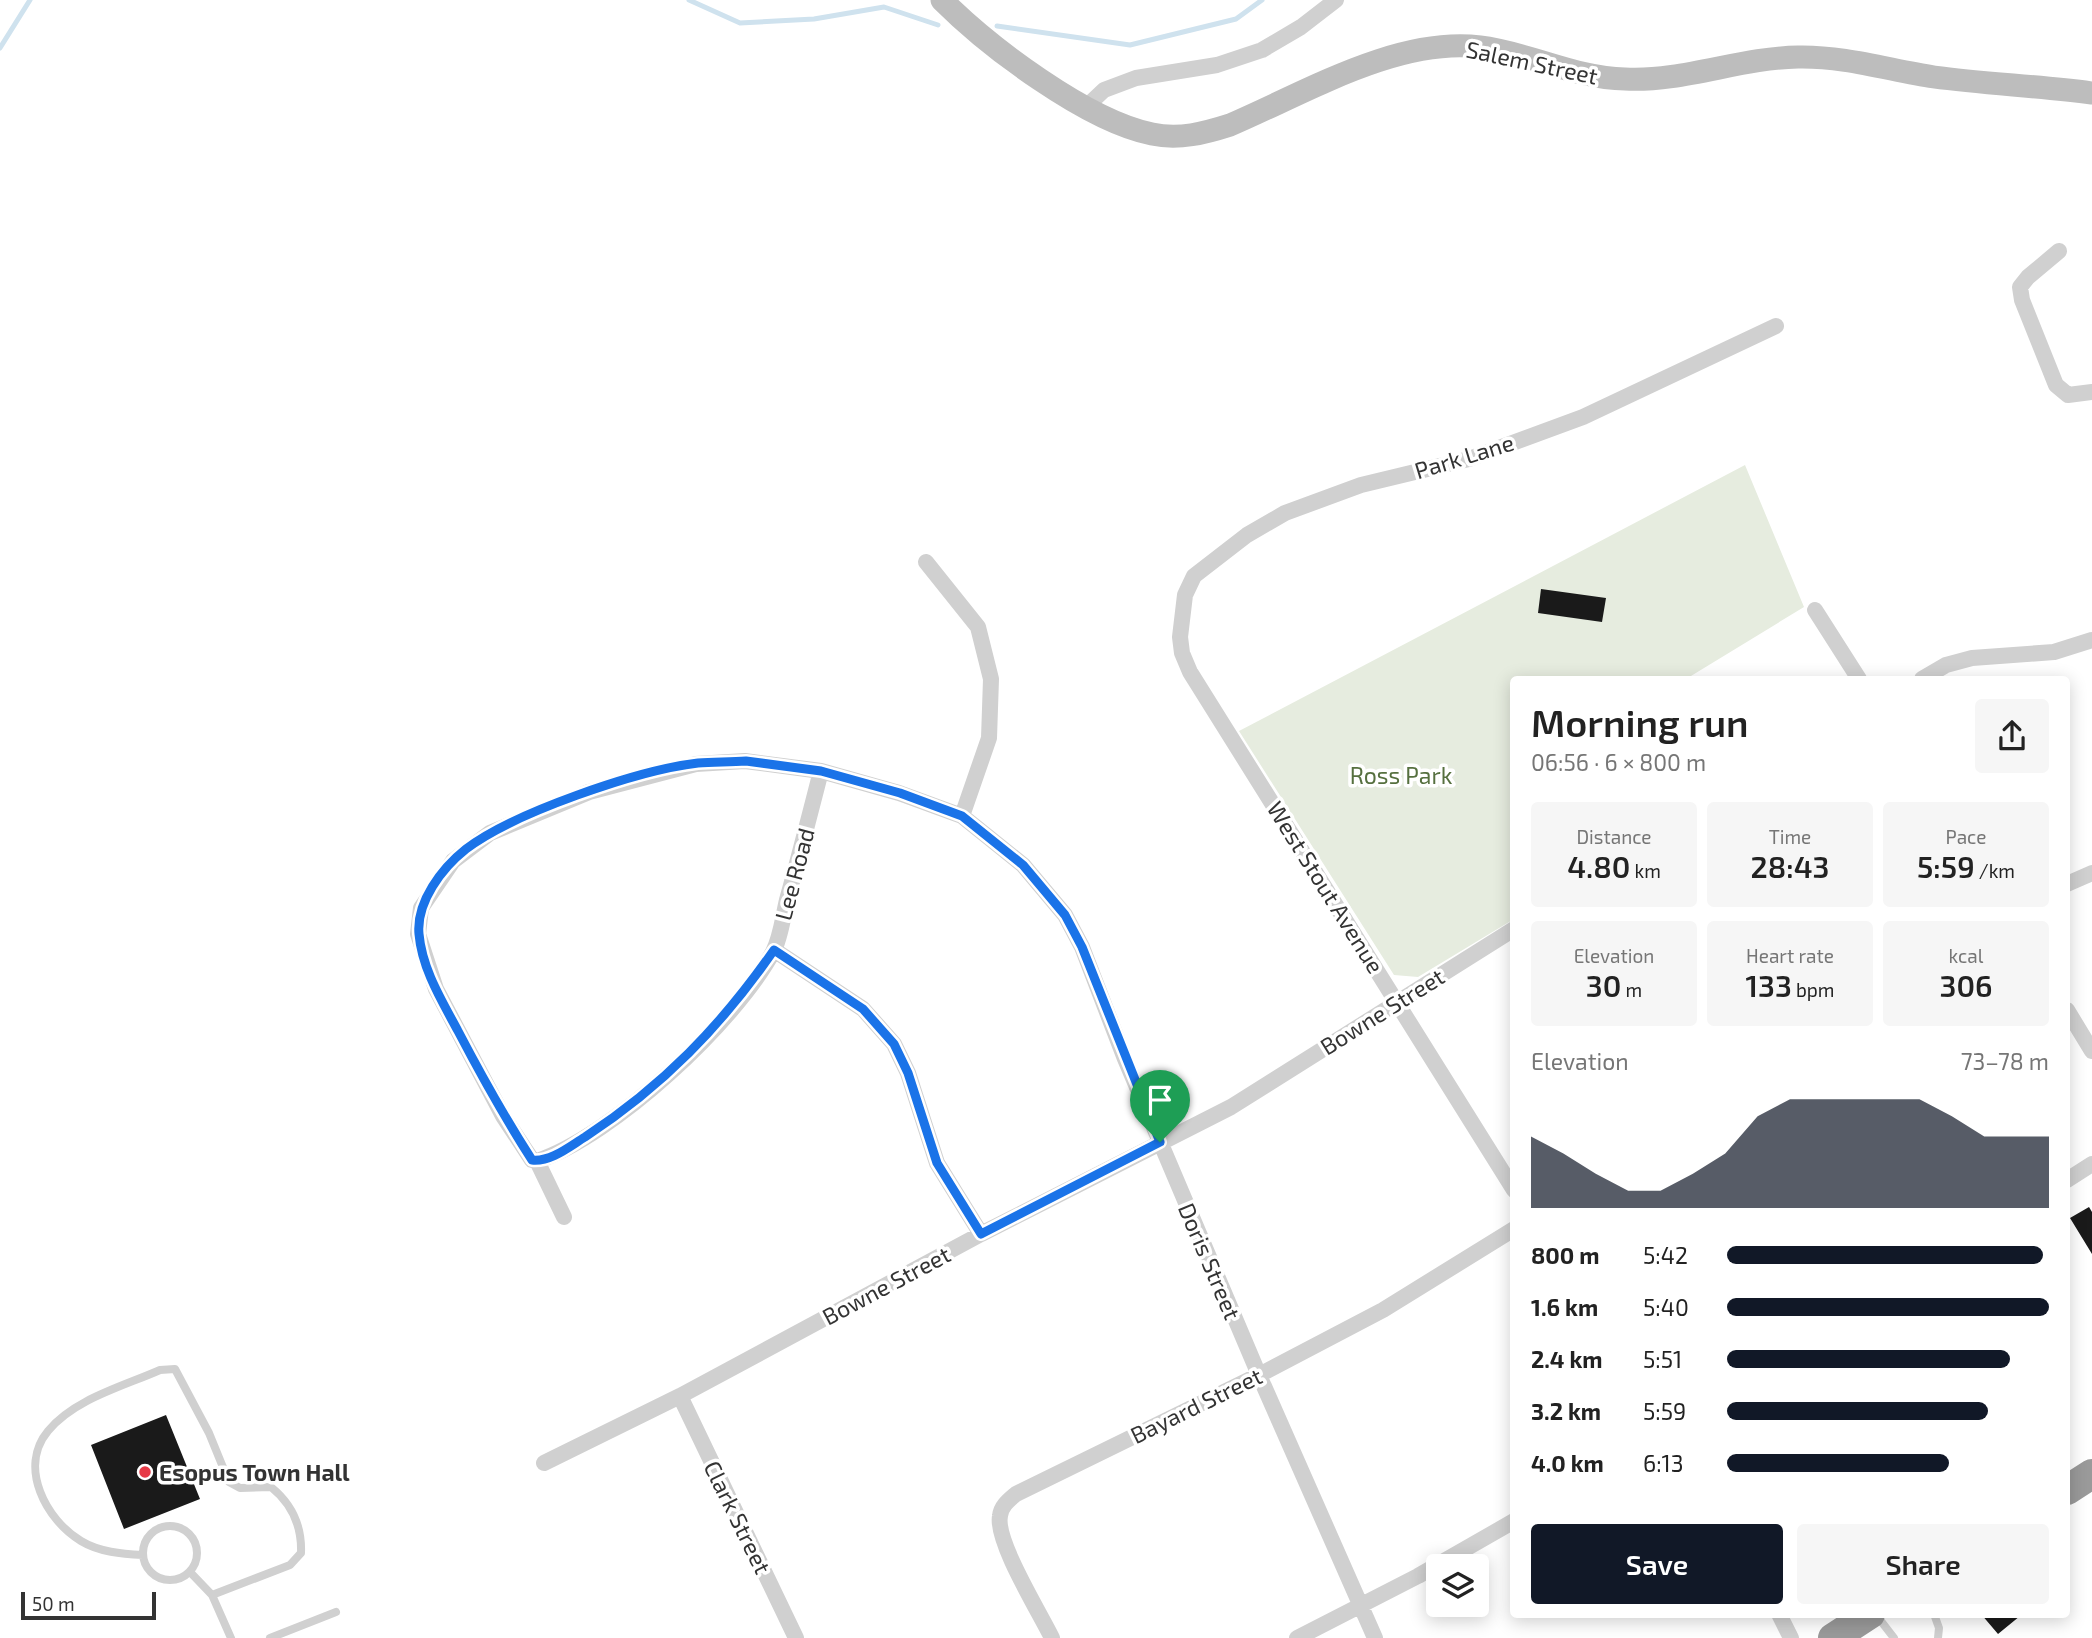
<!DOCTYPE html>
<meta charset="utf-8">
<style>
body{margin:0;font-family:"Exo 2",sans-serif;background:#f6f6f6;color:#222;height:100vh;display:flex;flex-direction:column;font-size:26px;white-space:nowrap}
*{box-sizing:border-box;margin:0}
p{font-size:23px;color:#767676}
.icon{flex:none;width:38px;height:38px;fill:none;stroke:currentColor;stroke-width:2;stroke-linecap:round;stroke-linejoin:round}
.map{position:relative;flex:1;overflow:hidden}
.sheet{position:absolute;left:1510px;top:676px;width:560px;height:942px;display:flex;flex-direction:column;background:#fff;border-radius:7px;box-shadow:0 4px 18px #0003}
.sheet>*{flex:none}
.buttons{position:absolute;left:1426px;top:1554px;display:grid;gap:14px}
.buttons a{display:grid;place-items:center;width:63px;height:63px;border-radius:7px;background:#fff;box-shadow:0 4px 18px #0003;font-size:35px}
.scale{position:absolute;left:21px;bottom:18px;width:135px;box-sizing:border-box;padding-left:7px;border:4px solid #333;border-top:0;font-size:19px;line-height:24px;white-space:nowrap;color:#333;-webkit-text-stroke:5px #fff;paint-order:stroke}
.pin{position:absolute;display:grid;place-items:center;width:60px;height:60px;color:#fff;margin:-72px -30px;border-radius:50% 50% 50% 0;rotate:-45deg;box-shadow:0 0 7px #0007}
.pin .icon{rotate:45deg}
.round{display:grid;place-items:center;flex:none;width:74px;height:74px;border-radius:7px;background:#f6f6f6}
.head{display:flex;align-items:center;justify-content:space-between;height:119px;padding:0 21px}
h1{font-size:38px;font-weight:600;line-height:52px}
.figures{display:grid;grid-template-columns:repeat(3,1fr);gap:10px;height:119px;padding:7px 21px}
.figures div{display:grid;align-content:center;border-radius:7px;background:#f6f6f6;text-align:center}
.figures b{font-size:30px;font-weight:600}
.figures small{font-size:19px;font-weight:400}
.figures p{font-size:19px}
.chart{height:196px;padding:14px 21px}
.chart p{display:flex;justify-content:space-between}
.chart svg{width:100%;height:126px;margin-top:7px;fill:#111827;opacity:.7}
.primary-button{display:flex;gap:14px;margin-top:auto;padding:14px 21px}
.primary-button a{flex:1;height:80px;border-radius:7px;background:#111827;color:#fff;font-size:28px;font-weight:600;line-height:80px;text-align:center}
.primary-button a+a{background:#f6f6f6;color:#222}
ul{padding:0 21px;list-style:none;font-size:23px}
li{display:grid;grid-template-columns:112px 84px 1fr;align-items:center;height:52px}
li i{height:18px;border-radius:9px;background:#111827}
.map>svg:first-child{display:block}
.green{fill:#e6ecdf}
.lines{fill:none;stroke-linecap:round;stroke-linejoin:round}
.stream{stroke:#cfe2ee;stroke-width:5}
.building{fill:#1a1a1a}
.lane{stroke:#d0d0d0;stroke-width:8}
.street{stroke:#d0d0d0;stroke-width:16}
.secondary{stroke:#bdbdbd;stroke-width:23}
.highway{stroke:#9a9a9a;stroke-width:30}
.route-casing{stroke:#fff;stroke-width:14}
.route{stroke:#1a73e8;stroke-width:9}
.poi-dot{fill:#e63946;stroke:#fff;stroke-width:2.5}
.labels{text-anchor:middle;dominant-baseline:central;stroke-width:7;stroke-linejoin:round;paint-order:stroke}
.street-label{font-size:23px;fill:#333;stroke:#fff}
.park-label{font-size:23px;fill:#56703f;stroke:#fff}
.poi-label{font-size:23px;font-weight:bold;fill:#333;stroke:#fff;text-anchor:start}
</style>
<div class="map">
<svg width="2092" height="1638" viewBox="0 0 2092 1638">
<rect width="100%" height="100%" fill="#fff"/>
<!-- green -->
<path class="green" d="M 1745,465 L 1804,607 L 1686,679 L 1514,679 L 1514,919 L 1418,977 L 1394,975 L 1239,731 Z"/>
<g class="lines">
<!-- stream -->
<path class="stream" d="M 689,0 L 740,23 L 814,19 L 884,7 L 938,25
M 997,26 L 1130,45 L 1236,19 L 1262,0
M 0,48 L 30,0"/>
</g>
<!-- building -->
<path class="building" d="M 1541,589 L 1606,598 L 1602,622 L 1538,613 Z
M 2089,1207 L 2092,1212 L 2092,1254 L 2070,1218 Z
M 166,1415 L 200,1499 L 124,1529 L 91,1445 Z
M 1981,1614 L 2019,1614 L 2020,1616 L 1998,1634 Z"/>
<g class="lines">
<!-- lane -->
<path class="lane" d="M143 1553a27 27 0 1 1 54 0a27 27 0 1 1-54 0Z
M 143,1555 C 122,1554 99,1552 81,1541 C 46,1520 18,1467 48,1431 C 74,1399 124,1386 160,1370 L 175,1369 L 209,1433 L 229,1482 L 240,1488 L 271,1487 C 292,1504 302,1526 301,1553 L 290,1565 L 212,1595
M 190,1572 L 212,1595 L 231,1638
M 1934,1614 L 1939,1628 L 1938,1638
M 1877,1616 L 1894,1638
M 270,1638 L 336,1612"/>
<!-- street -->
<path class="street" d="M 1086,107 L 1104,90 L 1136,78 L 1217,65 L 1262,50 L 1301,27 L 1336,0
M 2059,251 L 2028,277 L 2020,287 L 2022,300 L 2056,385 L 2068,395 L 2092,392
M 926,562 L 978,627 L 991,679 L 989,738 L 962,816
M 1815,610 L 1859,679
M 1922,679 L 1946,665 L 1972,658 L 2054,652 L 2092,640
M 2067,884 L 2092,873
M 774,950 L 863,1009 L 894,1044 L 908,1073 L 937,1163 L 981,1234
M 2067,1010 L 2092,1051
M 537,1161 C 614,1135 734,1023 773,952 C 781,937 783,916 787,900 C 799,857 810,814 821,771
M 2067,1180 L 2092,1164
M 1514,1190 L 1190,672 L 1182,653 L 1180,637 L 1185,595 L 1194,576 L 1247,535 L 1285,513 L 1361,485 L 1469,459 L 1583,417 L 1776,326
M 564,1217 L 537,1161 L 532,1160 L 503,1116 L 436,989 L 418,934 L 421,908 L 453,861 L 490,833 L 589,792 L 696,764 L 745,761 L 821,771 L 899,793 L 962,816 L 1023,865 L 1065,915 L 1082,947 L 1125,1059 L 1259,1375 L 1375,1638
M 680,1396 L 796,1638
M 544,1463 L 680,1396 L 981,1234 L 1231,1107 L 1514,929
M 1779,1614 L 1791,1638
M 1052,1638 C 1040,1613 995,1541 1000,1516 C 1001,1506 1009,1500 1016,1494 L 1259,1375 L 1383,1310 L 1514,1229
M 1297,1638 L 1418,1576 L 1514,1521"/>
<!-- secondary -->
<path class="secondary" d="M 942,0 C 989,47 1087,121 1152,134 C 1179,140 1205,133 1230,125 C 1305,93 1397,37 1480,47 C 1530,53 1574,78 1625,79 C 1683,82 1740,58 1798,57 C 1844,56 1889,70 1934,77 C 1986,84 2040,86 2092,93"/>
<!-- highway -->
<path class="highway" d="M 2067,1490 L 2092,1474
M 1833,1638 L 1870,1614"/>
</g>
<g class="lines">
<defs>
<path id="route" d="M 746,761 L 821,771 L 900,793 L 962,816 L 1023,865 L 1065,915 L 1082,947 L 1160,1142 L 981,1234 L 937,1163 L 908,1073 L 894,1044 L 863,1009 L 774,950 C 721,1026 663,1086 585,1137 C 570,1146 551,1162 532,1160 C 505,1118 481,1075 458,1031 C 442,1001 422,969 419,934 C 416,902 442,868 466,849 C 513,813 638,770 698,763 C 714,762 730,762 746,761 Z"/>
</defs>
<!-- route casing -->
<use href="#route" class="route-casing"/>
<!-- route -->
<use href="#route" class="route"/>
</g>
<!-- markers -->
<circle class="poi-dot" cx="145" cy="1472" r="7"/>
<g class="labels">
<!-- street labels -->
<g class="street-label">
<text transform="translate(1532 62) rotate(12)">Salem Street</text>
<text transform="translate(1464 456) rotate(-17)">Park Lane</text>
<text transform="translate(794 874) rotate(-75)">Lee Road</text>
<text transform="translate(1326 887) rotate(58)">West Stout Avenue</text>
<text transform="translate(1382 1011) rotate(-32)">Bowne Street</text>
<text transform="translate(1210 1261) rotate(67)">Doris Street</text>
<text transform="translate(886 1285) rotate(-28)">Bowne Street</text>
<text transform="translate(1196 1405) rotate(-26)">Bayard Street</text>
<text transform="translate(738 1517) rotate(64)">Clark Street</text>
</g>
<!-- park labels -->
<g class="park-label">
<text x="1401" y="775">Ross Park</text>
</g>
<!-- poi labels -->
<g class="poi-label">
<text x="159" y="1472">Esopus Town Hall</text>
</g>
</g>
</svg>
<div class="buttons">
<a><svg class="icon" aria-label="layers" viewBox="0 0 24 24"><path d="M12 4l9 5-9 5-9-5zM3 14l9 5 9-5"/></svg></a>
</div>
<div class="scale">50 m</div>
<div class="pin" style="left:1160px;top:1142px;background:#1e9e55"><svg class="icon" aria-label="arrive" viewBox="0 0 24 24"><path d="M6 21V4h12l-3 4 3 4H6"/></svg></div>
<section class="sheet">
<div class="head"><div><h1>Morning run</h1><p>06:56 · 6 × 800 m</p></div><a class="round"><svg class="icon" aria-label="share" viewBox="0 0 24 24"><path d="M12 15V3M7 8l5-5 5 5M5 13v7h14v-7"/></svg></a></div>
<div class="figures">
<div><p>Distance</p><b>4.80<small> km</small></b></div>
<div><p>Time</p><b>28:43</b></div>
<div><p>Pace</p><b>5:59<small> /km</small></b></div>
</div>
<div class="figures">
<div><p>Elevation</p><b>30<small> m</small></b></div>
<div><p>Heart rate</p><b>133<small> bpm</small></b></div>
<div><p>kcal</p><b>306</b></div>
</div>
<div class="chart"><p><span>Elevation</span>73–78 m</p>
<svg viewBox="0 0 160 44" preserveAspectRatio="none"><path d="M0 44V19L10 25L20 32L30 38L40 38L50 32L60 25L70 12L80 6L90 6L100 6L110 6L120 6L130 12L140 19L150 19L160 19V44z"/></svg>
</div>
<ul>
<li><b>800 m</b>5:42<i style="width:98%"></i></li>
<li><b>1.6 km</b>5:40<i style="width:100%"></i></li>
<li><b>2.4 km</b>5:51<i style="width:88%"></i></li>
<li><b>3.2 km</b>5:59<i style="width:81%"></i></li>
<li><b>4.0 km</b>6:13<i style="width:69%"></i></li>
</ul>
<div class="primary-button"><a>Save</a><a>Share</a></div>
</section>
</div>
